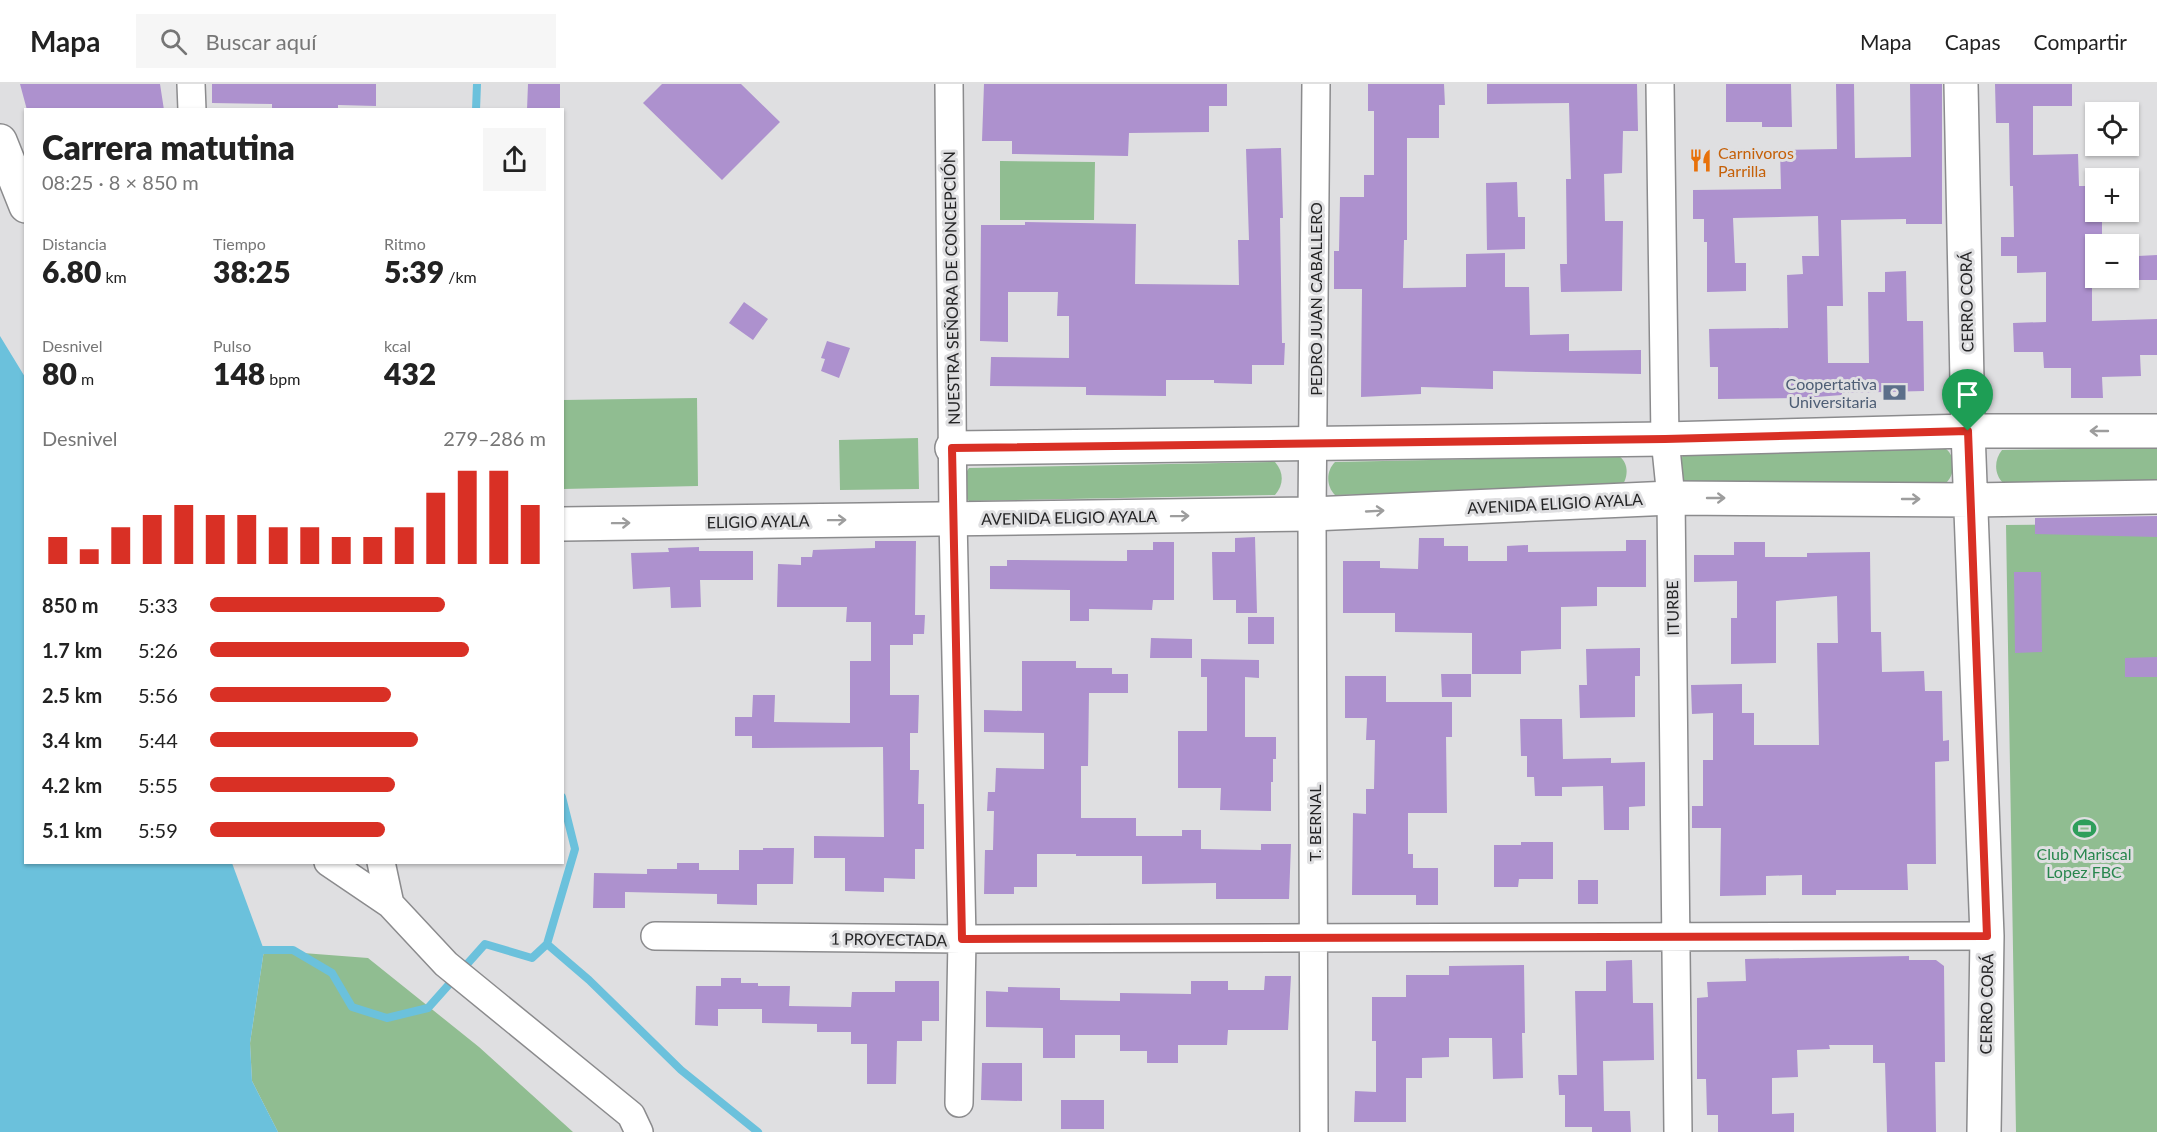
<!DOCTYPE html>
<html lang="es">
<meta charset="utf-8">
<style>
body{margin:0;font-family:Lato,sans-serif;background:#f6f6f6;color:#222;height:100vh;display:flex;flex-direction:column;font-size:22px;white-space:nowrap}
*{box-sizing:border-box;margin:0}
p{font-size:20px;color:#767676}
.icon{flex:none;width:33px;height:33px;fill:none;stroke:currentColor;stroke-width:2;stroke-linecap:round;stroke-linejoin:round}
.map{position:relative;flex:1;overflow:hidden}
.details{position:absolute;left:24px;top:24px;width:540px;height:756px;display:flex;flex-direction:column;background:#fff;border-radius:0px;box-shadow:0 2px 4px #0004}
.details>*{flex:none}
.tools{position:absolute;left:2085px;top:18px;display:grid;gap:12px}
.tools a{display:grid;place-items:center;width:54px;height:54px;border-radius:0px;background:#fff;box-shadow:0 2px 4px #0004;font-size:30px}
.pin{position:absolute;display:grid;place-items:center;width:51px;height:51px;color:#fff;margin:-62px -26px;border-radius:50% 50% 50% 0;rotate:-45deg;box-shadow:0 0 6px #0007}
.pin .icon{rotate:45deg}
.round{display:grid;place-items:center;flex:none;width:63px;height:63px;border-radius:0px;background:#f6f6f6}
.overview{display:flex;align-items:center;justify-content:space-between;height:102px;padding:0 18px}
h1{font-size:33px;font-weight:800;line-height:45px}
.figures{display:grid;grid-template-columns:repeat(3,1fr);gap:9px;height:102px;padding:6px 18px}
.figures div{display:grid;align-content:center}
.figures b{font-size:30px;font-weight:800}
.figures small{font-size:16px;font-weight:400}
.figures p{font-size:16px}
.chart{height:168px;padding:12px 18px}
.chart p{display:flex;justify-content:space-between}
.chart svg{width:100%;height:108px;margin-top:6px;stroke:#d93025;stroke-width:6}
ul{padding:0 18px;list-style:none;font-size:20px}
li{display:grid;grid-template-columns:96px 72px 1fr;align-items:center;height:45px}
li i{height:15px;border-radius:8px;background:#d93025}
header{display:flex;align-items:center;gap:36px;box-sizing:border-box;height:84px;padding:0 30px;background:#fff;border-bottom:2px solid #e0e0e0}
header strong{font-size:28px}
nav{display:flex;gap:33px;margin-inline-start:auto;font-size:21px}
.search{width:420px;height:54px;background:#f6f6f6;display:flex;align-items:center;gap:15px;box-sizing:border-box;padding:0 21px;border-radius:0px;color:#767676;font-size:22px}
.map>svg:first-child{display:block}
.green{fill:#90bd91}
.water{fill:#6bc1dc}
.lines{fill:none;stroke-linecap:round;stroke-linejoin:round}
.stream{stroke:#6bc1dc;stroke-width:8}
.building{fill:#ad91ce}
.street-casing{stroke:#8b8b8d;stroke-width:30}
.secondary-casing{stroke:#8b8b8d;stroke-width:36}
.street{stroke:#fff;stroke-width:27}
.secondary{stroke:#fff;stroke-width:33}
.oneway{stroke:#9d9d9d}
.route-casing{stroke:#fff;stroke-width:12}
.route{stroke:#d93025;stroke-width:8}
.labels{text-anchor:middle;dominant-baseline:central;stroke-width:6;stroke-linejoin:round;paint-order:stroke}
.food-label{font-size:16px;fill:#c56008;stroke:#dfdfe1;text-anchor:start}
.street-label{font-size:16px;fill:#252526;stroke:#dfdfe1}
.service-label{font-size:16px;fill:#4e5e75;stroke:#dfdfe1;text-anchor:end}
.leisure-label{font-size:16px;fill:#27864d;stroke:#dfdfe1}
</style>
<header>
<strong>Mapa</strong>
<div class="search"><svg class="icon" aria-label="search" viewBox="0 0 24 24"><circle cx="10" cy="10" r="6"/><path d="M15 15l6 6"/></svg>Buscar aquí</div>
<nav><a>Mapa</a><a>Capas</a><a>Compartir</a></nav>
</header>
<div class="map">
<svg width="2157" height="1048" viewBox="0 0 2157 1048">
<rect width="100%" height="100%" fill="#dfdfe1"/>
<!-- green -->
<path class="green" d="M 1000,77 L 1095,78 L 1094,136 L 1000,136 Z
M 697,314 L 698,402 L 563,405 L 563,316 Z
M 918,354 L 919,405 L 840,406 L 839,356 Z
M 2157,364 L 2157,397 L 2003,399 C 1994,390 1994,376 2002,366 Z
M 1946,365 C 1956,373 1955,389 1947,398 L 1685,403 C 1679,393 1675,381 1684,370 Z
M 1619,372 C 1630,380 1628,395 1620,405 L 1335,411 C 1326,402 1326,387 1335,378 Z
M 1275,378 C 1284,388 1284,401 1275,411 L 969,417 L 965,413 L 963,393 L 969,384 Z
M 2157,439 L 2157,1048 L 2016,1048 L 2006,441 Z
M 264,866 L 368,874 L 479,963 L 573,1048 L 278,1048 L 252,997 L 250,959 Z"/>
<!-- water -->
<path class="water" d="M 0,252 L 25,293 L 26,778 L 232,779 L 264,866 L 250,959 L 252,997 L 278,1048 L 0,1048 Z"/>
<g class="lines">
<!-- stream -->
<path class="stream" d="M 476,26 L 477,0
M 547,860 L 589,896 L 681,986 L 758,1048
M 255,866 L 293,866 L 332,889 L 352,923 L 387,934 L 428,924 L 485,860 L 532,874 L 547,860 L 575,765 L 562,713"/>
</g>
<!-- building -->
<path class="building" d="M 20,0 L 160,0 L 164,26 L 27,26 Z
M 212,0 L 376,0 L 376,22 L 338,21 L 338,26 L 272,26 L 272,20 L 212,19 Z
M 528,0 L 560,0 L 560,26 L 527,26 Z
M 662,0 L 741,0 L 780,38 L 722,96 L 643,19 Z
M 984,0 L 1227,0 L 1227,22 L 1209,22 L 1209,48 L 1129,49 L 1128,72 L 1012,70 L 1012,57 L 982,57 Z
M 1368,0 L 1444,0 L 1445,21 L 1439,21 L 1439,54 L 1407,54 L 1407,156 L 1404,156 L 1403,204 L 1466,203 L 1466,170 L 1505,169 L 1505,203 L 1529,203 L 1530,251 L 1569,250 L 1569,267 L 1641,266 L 1641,290 L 1493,287 L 1493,305 L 1421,303 L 1421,310 L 1361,313 L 1362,205 L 1334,205 L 1334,167 L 1339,167 L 1340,113 L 1364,113 L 1364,91 L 1374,91 L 1374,27 L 1368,27 Z
M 1487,0 L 1637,0 L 1638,47 L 1623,47 L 1622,89 L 1604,90 L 1605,137 L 1623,137 L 1622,207 L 1561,208 L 1560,180 L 1567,180 L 1566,95 L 1571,95 L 1569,19 L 1487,20 Z
M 1726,0 L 1791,0 L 1792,43 L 1762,43 L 1762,38 L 1726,38 Z
M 1836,0 L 1854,0 L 1855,74 L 1911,73 L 1910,0 L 1942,0 L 1942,140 L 1906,140 L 1906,135 L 1841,136 L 1843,222 L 1827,222 L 1828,279 L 1869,279 L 1868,208 L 1885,208 L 1885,188 L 1906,187 L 1907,237 L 1923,237 L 1924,307 L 1842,309 L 1842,311 L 1803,314 L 1718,315 L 1718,283 L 1710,283 L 1709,245 L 1788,244 L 1787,191 L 1803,190 L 1802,172 L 1819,172 L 1818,132 L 1733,134 L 1735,179 L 1746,179 L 1746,207 L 1707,208 L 1707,158 L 1704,158 L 1704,135 L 1693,135 L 1693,106 L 1781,105 L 1780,66 L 1837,65 Z
M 1995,0 L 2072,0 L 2072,22 L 2033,22 L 2033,71 L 2078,70 L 2079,102 L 2090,102 L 2091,134 L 2102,134 L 2102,160 L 2096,160 L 2096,171 L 2092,171 L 2092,237 L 2157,235 L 2157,271 L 2140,271 L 2141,292 L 2102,293 L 2103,314 L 2071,314 L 2071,284 L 2044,284 L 2043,268 L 2014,268 L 2013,239 L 2046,238 L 2046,188 L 2017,189 L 2017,172 L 2001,172 L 2001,153 L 2014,153 L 2013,102 L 2010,102 L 2009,39 L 1996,39 Z
M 1281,64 L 1283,134 L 1280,134 L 1282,259 L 1285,259 L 1284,281 L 1252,281 L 1252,300 L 1214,299 L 1214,296 L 1166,296 L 1166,312 L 1086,311 L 1086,303 L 990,302 L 991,273 L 1069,274 L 1069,232 L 1057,232 L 1058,208 L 1008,208 L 1008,258 L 980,257 L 981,141 L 1025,141 L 1025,138 L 1136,140 L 1135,200 L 1239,201 L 1238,156 L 1249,156 L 1246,65 Z
M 1517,98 L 1518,133 L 1525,133 L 1525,165 L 1487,166 L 1486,99 Z
M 2157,171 L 2157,196 L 2138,196 L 2138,172 Z
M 744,218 L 768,235 L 753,256 L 729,239 Z
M 827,257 L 850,264 L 839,294 L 821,287 L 825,275 L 821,274 Z
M 2157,432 L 2157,453 L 2035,450 L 2035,434 Z
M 1255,453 L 1257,529 L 1236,529 L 1236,516 L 1213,516 L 1212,468 L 1235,468 L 1235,454 Z
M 1419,454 L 1444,454 L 1444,462 L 1468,462 L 1468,477 L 1507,477 L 1507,462 L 1528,461 L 1528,468 L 1626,467 L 1626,456 L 1646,456 L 1646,503 L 1597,503 L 1597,522 L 1561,523 L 1561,565 L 1521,567 L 1521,590 L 1472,590 L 1472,549 L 1395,548 L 1395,529 L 1343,529 L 1343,477 L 1380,477 L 1380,484 L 1418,485 Z
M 875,457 L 916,457 L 915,531 L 925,531 L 924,550 L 913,550 L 913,561 L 890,561 L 890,611 L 919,611 L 918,649 L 910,649 L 910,686 L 919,686 L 918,720 L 924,720 L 924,765 L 915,765 L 915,795 L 884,794 L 884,808 L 845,807 L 845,774 L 814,774 L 814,752 L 884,753 L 883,663 L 752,664 L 752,652 L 735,652 L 735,633 L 752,633 L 753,611 L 775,611 L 774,638 L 850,639 L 850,577 L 871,577 L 871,538 L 846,538 L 847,523 L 777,523 L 778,480 L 801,481 L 801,473 L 812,473 L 813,466 L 875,464 Z
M 1153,458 L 1174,458 L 1174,516 L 1153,516 L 1152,526 L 1089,525 L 1089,537 L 1070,537 L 1070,506 L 990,505 L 990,482 L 1007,482 L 1007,476 L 1127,477 L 1127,466 L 1153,466 Z
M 1734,458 L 1765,458 L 1765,473 L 1807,473 L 1807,469 L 1870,468 L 1871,548 L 1881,548 L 1882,588 L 1924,587 L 1925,607 L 1942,607 L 1943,657 L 1949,656 L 1949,677 L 1935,678 L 1936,780 L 1907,780 L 1908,806 L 1836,806 L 1836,811 L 1802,811 L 1802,791 L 1766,792 L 1766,811 L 1720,812 L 1721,744 L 1692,744 L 1692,722 L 1703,722 L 1703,676 L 1713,676 L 1713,629 L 1692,630 L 1691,601 L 1742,600 L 1742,629 L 1754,629 L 1754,661 L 1819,661 L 1817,559 L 1838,559 L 1837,512 L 1776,517 L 1776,579 L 1731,580 L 1731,534 L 1737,534 L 1737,497 L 1694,498 L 1694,471 L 1734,471 Z
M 699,463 L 699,467 L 753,467 L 753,496 L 700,496 L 701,523 L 671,524 L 670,503 L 633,505 L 631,469 L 669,468 L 668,464 Z
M 2014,488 L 2041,488 L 2042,568 L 2015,569 Z
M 1248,533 L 1274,533 L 1274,560 L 1248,560 Z
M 1151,554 L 1192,555 L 1192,574 L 1150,574 Z
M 1640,564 L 1640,592 L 1635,592 L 1635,633 L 1580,634 L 1579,601 L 1587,601 L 1586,565 Z
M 2157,573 L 2157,593 L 2125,593 L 2125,574 Z
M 1201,575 L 1259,576 L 1259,594 L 1245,593 L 1245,653 L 1276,653 L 1276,675 L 1273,675 L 1273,698 L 1271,698 L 1271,727 L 1220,726 L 1221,704 L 1178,704 L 1178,647 L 1207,647 L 1207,593 L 1201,593 Z
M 1022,577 L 1076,577 L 1076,584 L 1112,584 L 1112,590 L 1128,590 L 1128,609 L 1089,609 L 1088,682 L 1081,682 L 1081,734 L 1136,734 L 1136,752 L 1182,752 L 1182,746 L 1201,746 L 1201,765 L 1261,766 L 1261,760 L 1291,760 L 1289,815 L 1216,815 L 1216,799 L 1142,800 L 1142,772 L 1076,772 L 1076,770 L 1037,770 L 1037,803 L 1014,803 L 1014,810 L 984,810 L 985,766 L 993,766 L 994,727 L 987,727 L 988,708 L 995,708 L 996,684 L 1044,685 L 1044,649 L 984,648 L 984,626 L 1022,627 Z
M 1441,590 L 1471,590 L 1471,613 L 1442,613 Z
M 1345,592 L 1386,592 L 1386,618 L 1452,618 L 1452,653 L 1446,653 L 1447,729 L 1408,729 L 1408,770 L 1413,770 L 1413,784 L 1438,784 L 1438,821 L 1416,821 L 1416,811 L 1352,811 L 1353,729 L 1366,730 L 1366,705 L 1374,705 L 1375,656 L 1366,656 L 1367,634 L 1345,634 Z
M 1520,635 L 1562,635 L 1563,675 L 1611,674 L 1611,679 L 1645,678 L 1645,722 L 1629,723 L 1629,746 L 1604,746 L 1603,702 L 1562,703 L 1562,712 L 1535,712 L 1534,693 L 1527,693 L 1527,672 L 1521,672 Z
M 1521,758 L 1553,758 L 1553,795 L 1519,795 L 1518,803 L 1494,803 L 1494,761 L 1521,761 Z
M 763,764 L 794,764 L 793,800 L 757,800 L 757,821 L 717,820 L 717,810 L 625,808 L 625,824 L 593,824 L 594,789 L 647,790 L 647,785 L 677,785 L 677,779 L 699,779 L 699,786 L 739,786 L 739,766 L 763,766 Z
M 1578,796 L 1598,796 L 1598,820 L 1578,820 Z
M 1909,872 L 1909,876 L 1936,876 L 1944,882 L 1945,978 L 1935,978 L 1936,1048 L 1887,1048 L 1885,979 L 1873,979 L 1873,961 L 1829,961 L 1830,965 L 1797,966 L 1798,993 L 1772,994 L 1772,1030 L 1794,1029 L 1794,1048 L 1718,1048 L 1718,1031 L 1707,1031 L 1706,995 L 1697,995 L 1697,914 L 1708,913 L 1707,898 L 1746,897 L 1745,875 Z
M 1632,876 L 1633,919 L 1653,919 L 1654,976 L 1603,977 L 1604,1027 L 1630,1027 L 1631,1048 L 1592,1048 L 1592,1043 L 1565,1043 L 1565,1011 L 1559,1011 L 1558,991 L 1577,991 L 1575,907 L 1606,907 L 1606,877 Z
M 1524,881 L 1525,949 L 1522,949 L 1523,994 L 1493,995 L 1492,954 L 1449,954 L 1449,973 L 1422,974 L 1422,994 L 1406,994 L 1406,1038 L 1354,1038 L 1355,1007 L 1376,1008 L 1376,957 L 1372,957 L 1372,913 L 1406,913 L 1406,891 L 1449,891 L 1449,882 Z
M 1265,892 L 1291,892 L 1288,946 L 1228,946 L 1227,961 L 1178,961 L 1178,979 L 1147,979 L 1147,967 L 1120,967 L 1120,951 L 1075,951 L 1075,974 L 1043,974 L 1043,944 L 986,943 L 986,907 L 1008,908 L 1008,903 L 1060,904 L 1060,916 L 1120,917 L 1120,909 L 1191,910 L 1191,897 L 1228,897 L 1228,906 L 1264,906 Z
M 721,894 L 741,894 L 741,899 L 758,899 L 758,902 L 790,902 L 789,922 L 851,923 L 852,908 L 895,908 L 895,897 L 939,897 L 939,937 L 922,937 L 922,957 L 897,957 L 896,1000 L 867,1000 L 867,960 L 851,960 L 851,948 L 817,948 L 817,940 L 762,939 L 762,925 L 718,925 L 718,942 L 695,941 L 696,902 L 721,902 Z
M 982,979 L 1022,979 L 1022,1017 L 981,1016 Z
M 1061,1016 L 1104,1016 L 1104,1045 L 1061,1045 Z"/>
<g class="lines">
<defs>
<path id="street" d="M 191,0 L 192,26
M 949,0 L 953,434 L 962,855 L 959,1019
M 1660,0 L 1665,355 L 1671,414 L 1678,1048
M 328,778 L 390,820 L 446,880 L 631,1031 L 639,1048
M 381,778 L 390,820
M 655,852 L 962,855 L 1987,852
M 1314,1048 L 1312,430 L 1316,0"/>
<path id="secondary" d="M 1961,0 L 1968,347 L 1987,852 L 1984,1048
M 0,57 L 26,122
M 952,364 L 1665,355 L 1968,347 L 2157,347
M 562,440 L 1312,430 L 1671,414 L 1972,416 L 2157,413"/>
</defs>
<!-- street casing -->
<use href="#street" class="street-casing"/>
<!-- secondary casing -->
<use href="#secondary" class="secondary-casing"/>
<!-- street -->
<use href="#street" class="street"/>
<!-- secondary -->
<use href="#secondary" class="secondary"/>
</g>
<!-- one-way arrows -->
<defs><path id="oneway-shaft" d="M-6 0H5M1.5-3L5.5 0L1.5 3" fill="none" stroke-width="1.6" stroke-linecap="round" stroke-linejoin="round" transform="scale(1.5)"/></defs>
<g class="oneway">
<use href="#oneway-shaft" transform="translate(2099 347) rotate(180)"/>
<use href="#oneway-shaft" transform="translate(1716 414)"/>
<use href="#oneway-shaft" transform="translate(1911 415)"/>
<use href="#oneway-shaft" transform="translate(1375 427) rotate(-3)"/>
<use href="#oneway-shaft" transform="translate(1180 432) rotate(-1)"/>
<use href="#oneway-shaft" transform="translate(837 436) rotate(-1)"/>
<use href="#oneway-shaft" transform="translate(621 439) rotate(-1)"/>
</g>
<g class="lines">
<defs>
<path id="route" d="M 1968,347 L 1987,852 L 962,855 L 952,364 L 1665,355 Z"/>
</defs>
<!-- route casing -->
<use href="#route" class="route-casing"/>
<!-- route -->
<use href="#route" class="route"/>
</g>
<!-- icons -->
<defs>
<symbol id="restaurant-bare" viewBox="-9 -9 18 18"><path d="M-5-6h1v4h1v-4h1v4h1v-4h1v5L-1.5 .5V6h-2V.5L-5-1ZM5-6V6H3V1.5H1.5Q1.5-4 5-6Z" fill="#e8710a" stroke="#dfdfe1" stroke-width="2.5" paint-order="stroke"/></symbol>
<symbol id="bank-bare" viewBox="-9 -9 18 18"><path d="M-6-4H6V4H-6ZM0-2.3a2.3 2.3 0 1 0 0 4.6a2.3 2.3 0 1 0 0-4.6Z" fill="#5c6f8a" stroke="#dfdfe1" stroke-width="2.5" paint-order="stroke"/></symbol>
<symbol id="stadium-bare" viewBox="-9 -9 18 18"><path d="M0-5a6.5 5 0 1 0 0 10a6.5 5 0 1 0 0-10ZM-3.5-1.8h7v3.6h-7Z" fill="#2e9e5b" stroke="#dfdfe1" stroke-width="2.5" paint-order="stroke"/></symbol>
</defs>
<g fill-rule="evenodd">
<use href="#restaurant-bare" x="1684" y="60" width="33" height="33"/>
<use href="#bank-bare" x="1878" y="292" width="33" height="33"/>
<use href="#stadium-bare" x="2068" y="728" width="33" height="33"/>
</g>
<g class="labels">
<!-- food labels -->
<g class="food-label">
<text x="1718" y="68">Carnivoros<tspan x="1718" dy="18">Parrilla</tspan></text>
</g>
<!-- street labels -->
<g class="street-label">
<text transform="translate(951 204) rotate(-91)">NUESTRA SEÑORA DE CONCEPCIÓN</text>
<text transform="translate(1315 215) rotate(-90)">PEDRO JUAN CABALLERO</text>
<text transform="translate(1966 218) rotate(-91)">CERRO CORÁ</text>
<text transform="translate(1555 419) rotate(-3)">AVENIDA ELIGIO AYALA</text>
<text transform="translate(1069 433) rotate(-1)">AVENIDA ELIGIO AYALA</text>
<text transform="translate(758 437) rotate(-1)">ELIGIO AYALA</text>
<text transform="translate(1672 524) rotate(-91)">ITURBE</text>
<text transform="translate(1314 739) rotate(-90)">T. BERNAL</text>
<text transform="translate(889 855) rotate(1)">1 PROYECTADA</text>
<text transform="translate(1986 920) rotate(-89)">CERRO CORÁ</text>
</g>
<!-- service labels -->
<g class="service-label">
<text x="1877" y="299">Coopertativa<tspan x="1877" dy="18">Universitaria</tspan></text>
</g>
<!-- leisure labels -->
<g class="leisure-label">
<text x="2084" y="769">Club Mariscal<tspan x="2084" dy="18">Lopez FBC</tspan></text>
</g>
</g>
</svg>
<div class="tools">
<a><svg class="icon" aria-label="locate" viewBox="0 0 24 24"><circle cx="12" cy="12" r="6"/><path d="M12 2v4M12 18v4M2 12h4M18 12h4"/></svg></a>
<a>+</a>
<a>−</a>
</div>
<div class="pin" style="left:1968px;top:347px;background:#1e9e55"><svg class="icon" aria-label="arrive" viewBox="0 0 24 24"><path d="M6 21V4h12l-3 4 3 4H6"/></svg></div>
<section class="details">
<div class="overview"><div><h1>Carrera matutina</h1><p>08:25 · 8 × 850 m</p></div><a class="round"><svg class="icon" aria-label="share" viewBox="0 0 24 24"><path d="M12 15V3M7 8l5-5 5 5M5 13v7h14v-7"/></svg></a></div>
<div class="figures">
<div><p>Distancia</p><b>6.80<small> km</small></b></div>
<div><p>Tiempo</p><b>38:25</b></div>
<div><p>Ritmo</p><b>5:39<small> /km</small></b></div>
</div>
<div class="figures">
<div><p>Desnivel</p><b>80<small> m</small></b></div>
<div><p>Pulso</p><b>148<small> bpm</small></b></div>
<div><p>kcal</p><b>432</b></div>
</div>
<div class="chart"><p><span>Desnivel</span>279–286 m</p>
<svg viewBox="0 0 160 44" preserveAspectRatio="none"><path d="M5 44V33M15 44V38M25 44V29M35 44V24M45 44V20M55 44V24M65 44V24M75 44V29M85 44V29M95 44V33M105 44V33M115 44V29M125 44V15M135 44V6M145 44V6M155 44V20"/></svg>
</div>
<ul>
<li><b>850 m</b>5:33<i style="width:70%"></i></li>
<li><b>1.7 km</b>5:26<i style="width:77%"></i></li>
<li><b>2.5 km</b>5:56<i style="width:54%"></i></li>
<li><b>3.4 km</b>5:44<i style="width:62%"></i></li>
<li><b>4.2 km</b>5:55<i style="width:55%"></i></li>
<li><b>5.1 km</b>5:59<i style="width:52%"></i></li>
</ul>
</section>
</div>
